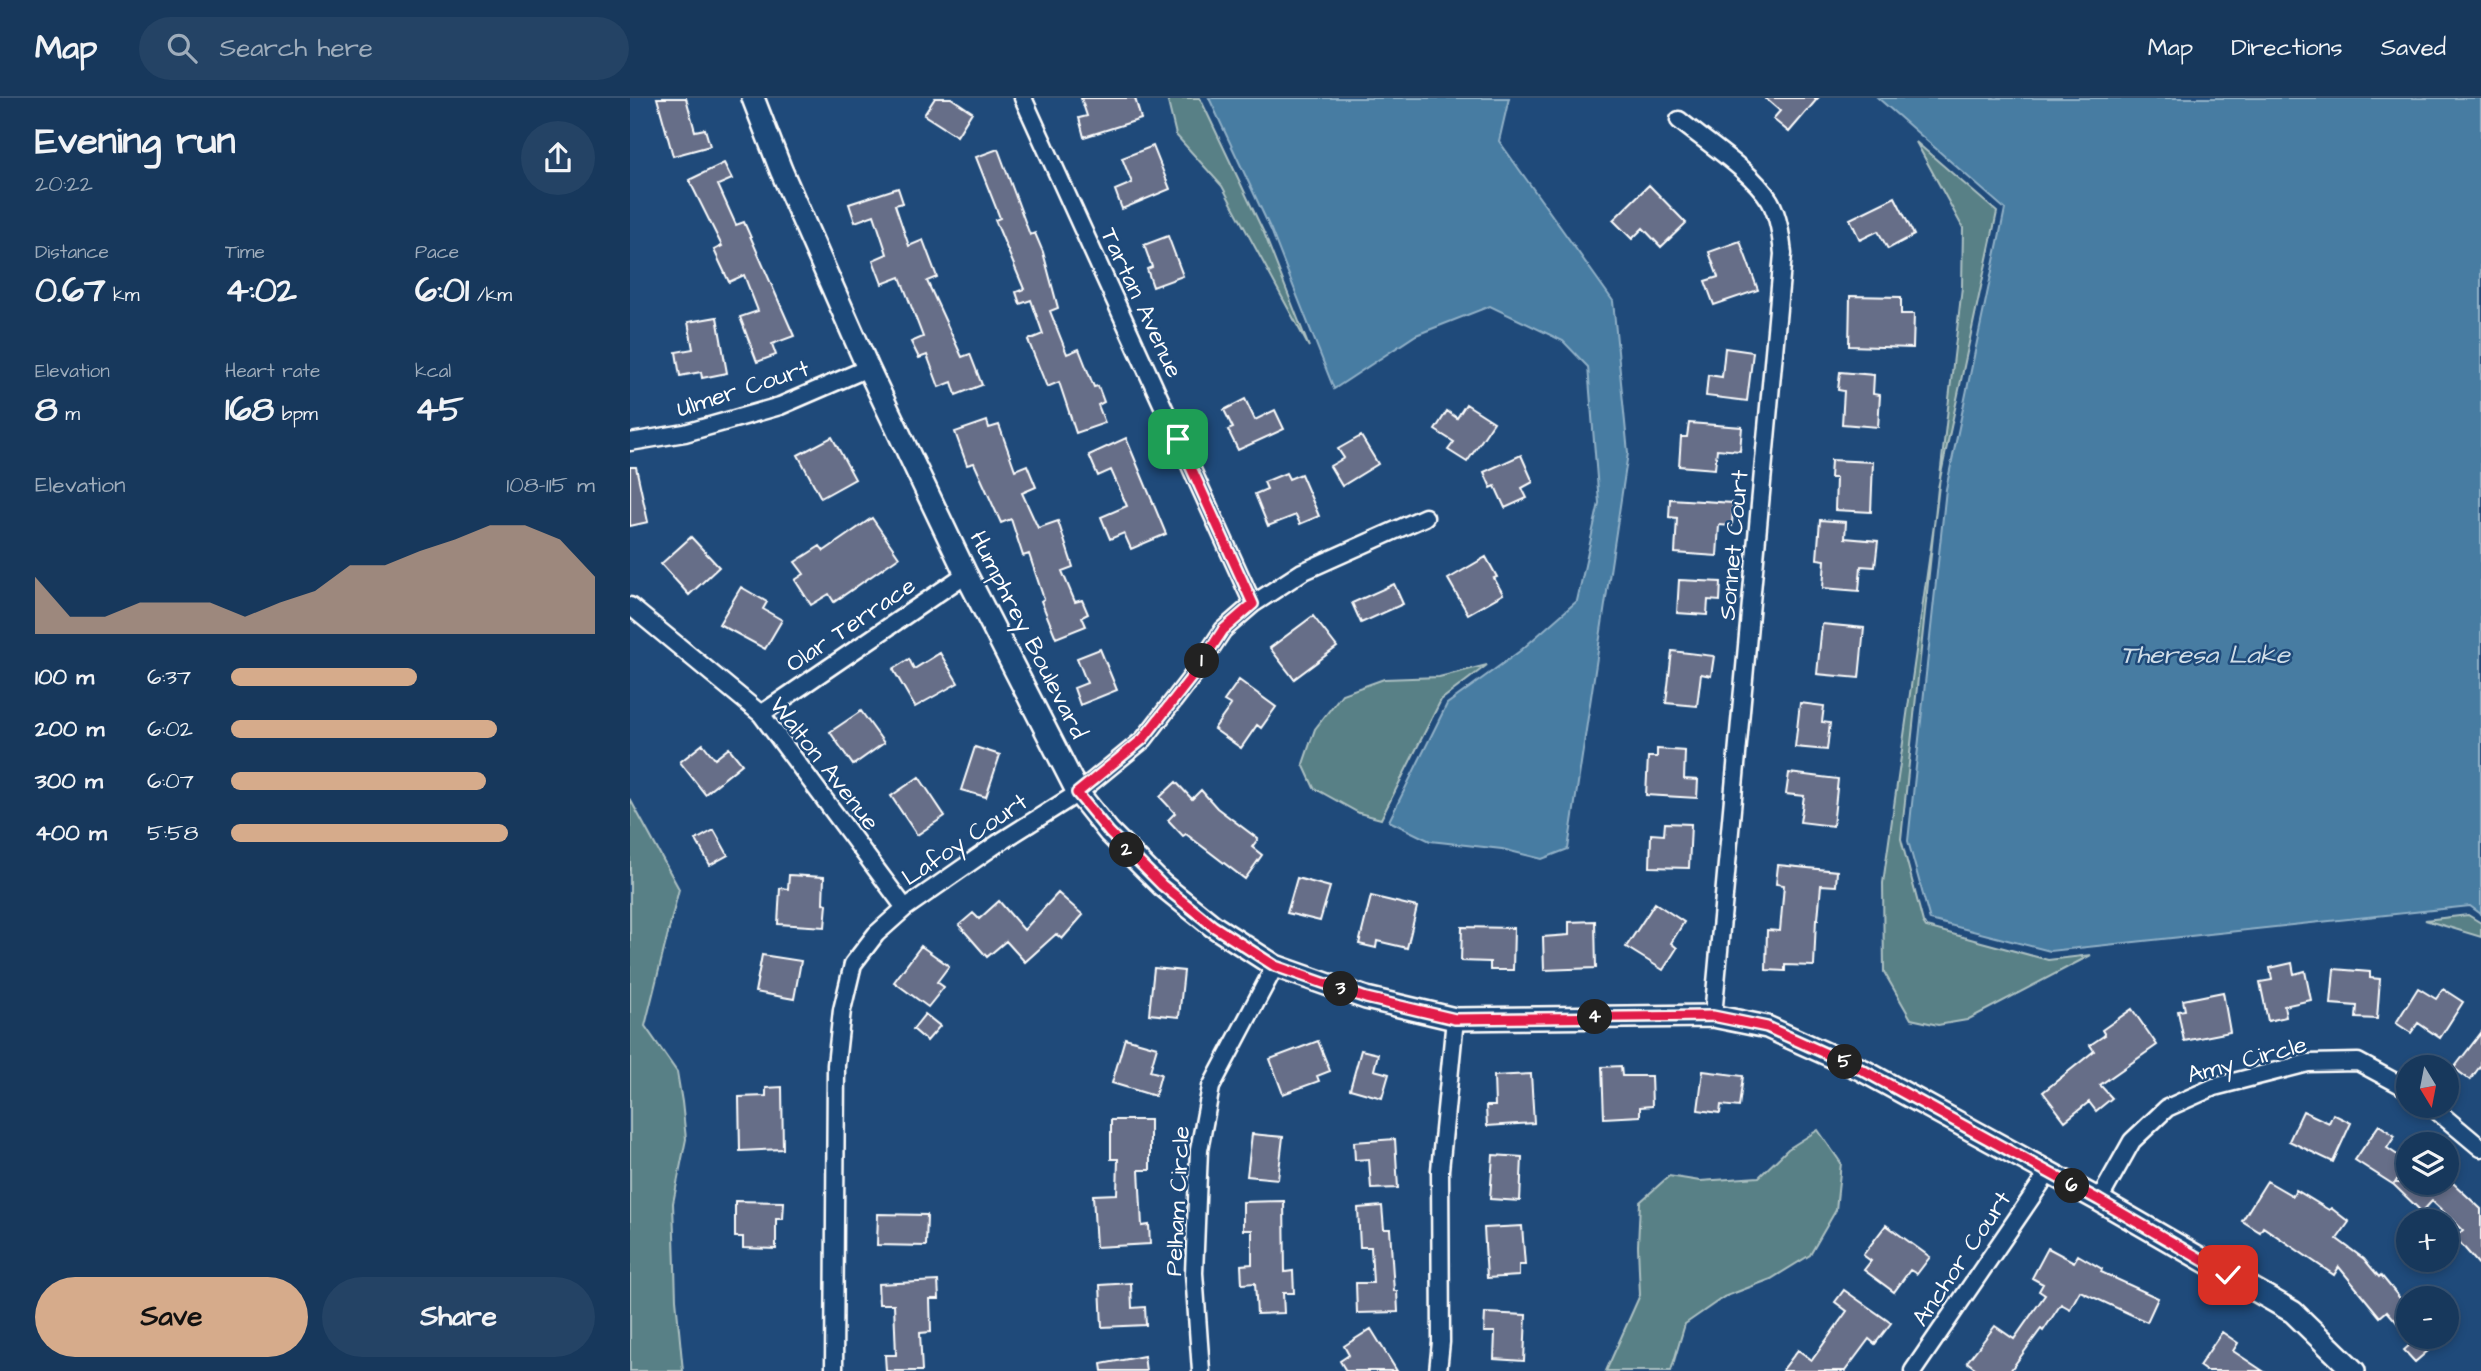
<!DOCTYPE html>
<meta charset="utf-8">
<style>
body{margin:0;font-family:"Architects Daughter",sans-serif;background:#244365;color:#f1f3f6;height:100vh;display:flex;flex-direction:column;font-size:26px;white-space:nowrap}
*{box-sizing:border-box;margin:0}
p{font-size:23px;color:#9eacbb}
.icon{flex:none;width:38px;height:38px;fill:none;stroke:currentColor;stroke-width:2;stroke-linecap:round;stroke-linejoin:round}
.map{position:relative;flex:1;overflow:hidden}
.side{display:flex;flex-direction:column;background:#17385c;width:630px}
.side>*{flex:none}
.needle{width:46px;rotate:170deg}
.controls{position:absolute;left:1766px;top:957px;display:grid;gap:14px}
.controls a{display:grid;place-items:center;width:63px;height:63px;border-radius:50%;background:#17385c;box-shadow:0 4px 10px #0003,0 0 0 2px #365272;font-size:35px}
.pin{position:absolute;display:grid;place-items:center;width:60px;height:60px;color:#fff;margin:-30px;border-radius:14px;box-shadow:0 4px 10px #0006}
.km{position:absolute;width:35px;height:35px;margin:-18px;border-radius:50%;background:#222;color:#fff;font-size:19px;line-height:35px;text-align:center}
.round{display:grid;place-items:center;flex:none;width:74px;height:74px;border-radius:37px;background:#244365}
.headline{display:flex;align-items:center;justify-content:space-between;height:119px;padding:0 35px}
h1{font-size:38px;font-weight:700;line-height:52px}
.stats{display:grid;grid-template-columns:repeat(3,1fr);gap:10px;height:119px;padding:7px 35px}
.stats div{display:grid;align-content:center}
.stats b{font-size:35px;font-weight:700}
.stats small{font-size:19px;font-weight:400}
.stats p{font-size:19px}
.chart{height:196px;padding:14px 35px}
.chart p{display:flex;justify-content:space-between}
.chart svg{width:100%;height:126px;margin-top:7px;fill:#d6ab8b;opacity:.7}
.action{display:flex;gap:14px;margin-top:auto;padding:14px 35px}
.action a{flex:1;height:80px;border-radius:42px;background:#d6ab8b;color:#111;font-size:28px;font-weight:700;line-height:80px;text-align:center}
.action a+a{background:#244365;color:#f1f3f6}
ul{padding:0 35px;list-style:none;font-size:23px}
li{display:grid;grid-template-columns:112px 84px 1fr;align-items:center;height:52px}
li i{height:18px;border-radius:9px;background:#d6ab8b}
header{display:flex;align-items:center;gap:42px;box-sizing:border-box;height:98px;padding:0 35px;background:#17385c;border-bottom:2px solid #365272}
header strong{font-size:33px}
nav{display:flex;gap:38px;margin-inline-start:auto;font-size:24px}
.search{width:490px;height:63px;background:#244365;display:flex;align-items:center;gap:18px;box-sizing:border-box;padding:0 24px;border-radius:38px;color:#9eacbb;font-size:26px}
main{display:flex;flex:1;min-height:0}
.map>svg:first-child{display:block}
.green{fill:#588086;stroke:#acc0c2;stroke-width:2}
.water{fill:#467ca2;stroke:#90b0c7;stroke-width:2}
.building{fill:#666e88;stroke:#fff;stroke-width:2}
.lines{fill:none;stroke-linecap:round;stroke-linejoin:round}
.minor-casing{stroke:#fff;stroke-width:21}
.tertiary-casing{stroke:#fff;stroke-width:26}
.minor{stroke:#1f4a7a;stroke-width:16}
.tertiary{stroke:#1f4a7a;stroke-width:21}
.route-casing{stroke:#fff;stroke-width:14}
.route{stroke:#e11d48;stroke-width:9}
.labels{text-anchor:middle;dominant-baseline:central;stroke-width:5;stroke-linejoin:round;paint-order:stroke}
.street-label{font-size:24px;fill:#fff;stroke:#1f4a7a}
.water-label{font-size:26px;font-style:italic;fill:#d1dee8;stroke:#1f4a7a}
</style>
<header>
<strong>Map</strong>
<div class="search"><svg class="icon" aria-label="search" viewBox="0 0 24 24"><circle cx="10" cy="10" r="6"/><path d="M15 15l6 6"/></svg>Search here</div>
<nav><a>Map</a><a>Directions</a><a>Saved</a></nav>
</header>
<main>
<section class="side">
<div class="headline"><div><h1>Evening run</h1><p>20:22</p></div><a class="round"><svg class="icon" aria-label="share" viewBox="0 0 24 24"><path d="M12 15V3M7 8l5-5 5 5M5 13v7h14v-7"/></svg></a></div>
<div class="stats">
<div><p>Distance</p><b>0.67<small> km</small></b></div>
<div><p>Time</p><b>4:02</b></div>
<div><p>Pace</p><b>6:01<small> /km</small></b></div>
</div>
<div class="stats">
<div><p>Elevation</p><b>8<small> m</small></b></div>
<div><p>Heart rate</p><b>168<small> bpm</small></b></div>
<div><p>kcal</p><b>45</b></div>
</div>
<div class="chart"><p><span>Elevation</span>108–115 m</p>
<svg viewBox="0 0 160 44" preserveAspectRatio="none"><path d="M0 44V24L10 38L20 38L30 33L40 33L50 33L60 38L70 33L80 29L90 20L100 20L110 15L120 11L130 6L140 6L150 11L160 24V44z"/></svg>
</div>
<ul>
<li><b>100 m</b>6:37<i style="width:51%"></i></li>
<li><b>200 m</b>6:02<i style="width:73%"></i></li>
<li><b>300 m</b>6:07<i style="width:70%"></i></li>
<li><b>400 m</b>5:58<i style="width:76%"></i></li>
</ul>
<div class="action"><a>Save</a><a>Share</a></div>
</section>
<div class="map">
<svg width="1851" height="1273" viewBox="0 0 1851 1273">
<rect width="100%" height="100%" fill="#1f4a7a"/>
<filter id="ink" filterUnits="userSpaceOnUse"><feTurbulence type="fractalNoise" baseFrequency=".0143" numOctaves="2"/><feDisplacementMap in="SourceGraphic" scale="14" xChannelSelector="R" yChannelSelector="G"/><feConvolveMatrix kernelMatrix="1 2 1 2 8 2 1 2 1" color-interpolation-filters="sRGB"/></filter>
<g filter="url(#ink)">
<!-- green -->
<path class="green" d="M 537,0 L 570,0 L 634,135 L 679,249 L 592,88 L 546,37 Z
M 1286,44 L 1367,114 L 1308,390 L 1271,741 L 1293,824 L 1296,829 L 1418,862 L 1461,857 L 1337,922 L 1308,927 L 1281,921 L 1254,874 L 1253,785 L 1306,413 L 1332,189 L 1333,130 Z
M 857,567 L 811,602 L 751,721 L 729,715 L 684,690 L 673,666 L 685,631 L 712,596 L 754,581 L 809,579 Z
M 0,701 L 49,791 L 15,928 L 47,974 L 52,1004 L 56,1041 L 43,1105 L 46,1201 L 53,1273 L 0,1273 Z
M 1838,817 L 1851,825 L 1851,839 L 1795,822 Z
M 1188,1032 L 1211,1065 L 1206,1112 L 1180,1157 L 1141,1181 L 1094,1199 L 1055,1226 L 1041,1273 L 976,1273 L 1010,1197 L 1008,1148 L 1010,1104 L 1039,1078 L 1070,1083 L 1129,1079 L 1158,1051 Z"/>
<!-- water -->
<path class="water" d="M 579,0 L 879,0 L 869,43 L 983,203 L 998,355 L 938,751 L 912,761 L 872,751 L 800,743 L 759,723 L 817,606 L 890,553 L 947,503 L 969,405 L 958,269 L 933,243 L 860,208 L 786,237 L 704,291 L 641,132 Z
M 1248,0 L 1851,0 L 1851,816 L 1840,808 L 1420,853 L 1300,822 L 1278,743 L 1316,391 L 1375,111 Z"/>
<!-- building -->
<path class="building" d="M 27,0 L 56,0 L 65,33 L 75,31 L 80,48 L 43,58 Z
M 305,0 L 321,0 L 342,14 L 327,38 L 294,17 Z
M 451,0 L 505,0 L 511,21 L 454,39 L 449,20 L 457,18 Z
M 1135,0 L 1188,0 L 1159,34 L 1143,21 L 1150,13 Z
M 523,48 L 540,91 L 492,111 L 485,92 L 502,85 L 492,60 Z
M 368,51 L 400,137 L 405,135 L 413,154 L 428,210 L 420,213 L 437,256 L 449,251 L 464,289 L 468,288 L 474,304 L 468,307 L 475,325 L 446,335 L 429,284 L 417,289 L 398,242 L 413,236 L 401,202 L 390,206 L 386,194 L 394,191 L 365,122 L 370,120 L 346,59 Z
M 94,65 L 102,81 L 88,87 L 106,127 L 114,124 L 164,238 L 142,246 L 146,257 L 127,264 L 110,219 L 128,213 L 114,177 L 99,184 L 84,152 L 92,148 L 59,82 Z
M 1019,87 L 1056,125 L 1031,149 L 1013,130 L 1002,141 L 983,122 Z
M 268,90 L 273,105 L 265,107 L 279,148 L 293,142 L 307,179 L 297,183 L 332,259 L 340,256 L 352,287 L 326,297 L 322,284 L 309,289 L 297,257 L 289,260 L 281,244 L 293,239 L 270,179 L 252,186 L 243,162 L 257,156 L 244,117 L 225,124 L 219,106 Z
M 1265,99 L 1284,137 L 1258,151 L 1248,133 L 1230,142 L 1220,121 Z
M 538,138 L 553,178 L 523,189 L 517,171 L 522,169 L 514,147 Z
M 1110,143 L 1128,192 L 1084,207 L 1075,183 L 1088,179 L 1079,154 Z
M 1220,198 L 1271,199 L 1271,216 L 1284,216 L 1283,250 L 1219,248 Z
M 87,219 L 97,275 L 72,280 L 71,274 L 50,278 L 46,254 L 63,251 L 58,224 Z
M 1095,250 L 1123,254 L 1117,303 L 1076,298 L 1078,277 L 1092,279 Z
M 1210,274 L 1244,277 L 1243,296 L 1250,297 L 1248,329 L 1212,326 L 1214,293 L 1208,292 Z
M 615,301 L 625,322 L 645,312 L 654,331 L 608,352 L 598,332 L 603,330 L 594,312 Z
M 836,306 L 864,324 L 837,364 L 818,352 L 824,344 L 805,332 L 817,313 L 827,320 Z
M 357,323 L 359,330 L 369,327 L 385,372 L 397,367 L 406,389 L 392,395 L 408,430 L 428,423 L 443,469 L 432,473 L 445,504 L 452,502 L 458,516 L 452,519 L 456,528 L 426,540 L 411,503 L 414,501 L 399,456 L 393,458 L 381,421 L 371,425 L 344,365 L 337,367 L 325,334 Z
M 1059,325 L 1112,329 L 1110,353 L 1087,351 L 1085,371 L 1049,368 L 1051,339 L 1057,339 Z
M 731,338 L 748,366 L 712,388 L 700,368 L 714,360 L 708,351 Z
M 202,339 L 225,381 L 191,400 L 168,357 Z
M 496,340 L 536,436 L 501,451 L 494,435 L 480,441 L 471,419 L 497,408 L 481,372 L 468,378 L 459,357 Z
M 891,357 L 903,384 L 892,390 L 897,400 L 875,410 L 865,388 L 861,390 L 854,374 Z
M 1201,362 L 1243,364 L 1241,414 L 1205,412 L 1206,380 L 1200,380 Z
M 0,369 L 6,369 L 18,424 L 0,428 Z
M 656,375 L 659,381 L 671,376 L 689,418 L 670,426 L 666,417 L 638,428 L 625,396 L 637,391 L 634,384 Z
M 1040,401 L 1103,405 L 1102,428 L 1089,427 L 1087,458 L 1045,455 L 1047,420 L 1039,419 Z
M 242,420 L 269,459 L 204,504 L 199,496 L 181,507 L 165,482 L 174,476 L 165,464 L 190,448 L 194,453 Z
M 1190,422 L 1216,424 L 1215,440 L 1248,443 L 1245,469 L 1231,468 L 1229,493 L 1193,490 L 1195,462 L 1187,461 Z
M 61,439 L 89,469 L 59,497 L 31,466 Z
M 856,459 L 867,479 L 864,480 L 873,496 L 838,516 L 818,481 Z
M 1049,482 L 1091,484 L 1090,503 L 1078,502 L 1077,517 L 1047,515 Z
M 764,486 L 773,506 L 731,525 L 722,505 Z
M 111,489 L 137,504 L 133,511 L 152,522 L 135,551 L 89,526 Z
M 683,518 L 707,549 L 664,581 L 640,550 Z
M 1192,526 L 1234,530 L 1229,580 L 1187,576 Z
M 470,551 L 487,592 L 450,607 L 444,590 L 457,585 L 447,560 Z
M 1042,553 L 1084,558 L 1081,578 L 1071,576 L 1067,608 L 1036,605 Z
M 310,555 L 328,585 L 285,609 L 263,571 L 279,561 L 284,571 Z
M 609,582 L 646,609 L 631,630 L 627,627 L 611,650 L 584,631 L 601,607 L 594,603 Z
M 1170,605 L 1194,608 L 1192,624 L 1200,625 L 1197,652 L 1165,649 Z
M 231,613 L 254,645 L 223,667 L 200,634 Z
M 73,646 L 85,661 L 99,650 L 112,666 L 75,696 L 50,664 Z
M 345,649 L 370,657 L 356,699 L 331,692 Z
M 1027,651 L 1055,653 L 1054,681 L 1068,682 L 1067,700 L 1016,697 L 1018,659 L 1027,659 Z
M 1159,675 L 1208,681 L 1203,728 L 1170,724 L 1174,698 L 1156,696 Z
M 289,679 L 315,718 L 287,737 L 261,698 Z
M 546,684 L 562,701 L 571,692 L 587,710 L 628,741 L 622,749 L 632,757 L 615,781 L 556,736 L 553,738 L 538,722 L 545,715 L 530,699 Z
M 1035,725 L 1061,726 L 1059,770 L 1020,769 L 1021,736 L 1034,737 Z
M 84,732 L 98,757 L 80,767 L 66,742 Z
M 1148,767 L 1207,773 L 1206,788 L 1191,787 L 1188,821 L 1186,821 L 1184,868 L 1155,867 L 1155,873 L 1136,872 L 1137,832 L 1150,833 L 1154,787 L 1146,786 Z
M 159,777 L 194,779 L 193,805 L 197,806 L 195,829 L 148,826 L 150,790 L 158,791 Z
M 667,780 L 700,789 L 690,823 L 657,815 Z
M 428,795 L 453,817 L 432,841 L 426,836 L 395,864 L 376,843 L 357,859 L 329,827 L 343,815 L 349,821 L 369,803 L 394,832 Z
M 741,798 L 787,809 L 777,850 L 747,843 L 746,850 L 729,846 Z
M 1025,805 L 1054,824 L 1041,845 L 1047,850 L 1033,872 L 996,849 Z
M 965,823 L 966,870 L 914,872 L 913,839 L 939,837 L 939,824 Z
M 832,829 L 884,830 L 883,872 L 860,872 L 860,864 L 831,863 Z
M 291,848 L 319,868 L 307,884 L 314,889 L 298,909 L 264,884 Z
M 132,857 L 171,863 L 164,901 L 125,894 Z
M 1662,865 L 1664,876 L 1675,873 L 1681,902 L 1654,908 L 1656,919 L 1638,923 L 1630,884 L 1642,882 L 1640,870 Z
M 524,870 L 554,873 L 549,919 L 519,916 Z
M 1704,871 L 1740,874 L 1740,880 L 1750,881 L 1747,921 L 1726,920 L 1727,908 L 1701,906 Z
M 1788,890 L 1806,901 L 1813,891 L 1833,904 L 1810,940 L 1788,925 L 1781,935 L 1766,925 Z
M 1593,894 L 1600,934 L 1554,943 L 1548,913 L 1555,912 L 1553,902 Z
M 1502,911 L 1527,947 L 1470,987 L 1482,1000 L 1466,1013 L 1459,1004 L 1435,1023 L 1413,994 L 1464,953 L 1460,947 L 1475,937 L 1472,932 Z
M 295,916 L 310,928 L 297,943 L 283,931 Z
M 1851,935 L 1851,967 L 1840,982 L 1824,970 Z
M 495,940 L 527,949 L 520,973 L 531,976 L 525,998 L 482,985 Z
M 688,943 L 700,973 L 687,978 L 689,983 L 653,996 L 640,961 Z
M 731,952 L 748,956 L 744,972 L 759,976 L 752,1000 L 720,991 Z
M 991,968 L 992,978 L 1021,978 L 1022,1008 L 1010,1009 L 1010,1018 L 974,1020 L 972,969 Z
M 1073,973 L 1113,978 L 1109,1009 L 1091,1007 L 1090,1015 L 1068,1012 Z
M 901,976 L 904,1025 L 857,1028 L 856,1008 L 865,1008 L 864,978 Z
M 152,989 L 153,1051 L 110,1053 L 109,999 L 136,998 L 136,990 Z
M 1673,1013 L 1699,1025 L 1703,1016 L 1721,1025 L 1703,1064 L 1659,1043 Z
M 481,1022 L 520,1022 L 520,1072 L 509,1072 L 512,1128 L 519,1127 L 520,1146 L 466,1149 L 463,1097 L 487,1096 L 488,1061 L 481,1061 Z
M 1749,1027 L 1765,1038 L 1757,1050 L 1778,1064 L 1765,1085 L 1823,1085 L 1851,1111 L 1851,1169 L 1825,1139 L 1833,1132 L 1802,1103 L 1792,1114 L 1764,1087 L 1725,1062 Z
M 622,1036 L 653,1039 L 648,1081 L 617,1078 Z
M 765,1041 L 768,1090 L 741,1091 L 739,1061 L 725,1062 L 724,1044 Z
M 863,1057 L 892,1059 L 890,1103 L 860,1101 Z
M 1637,1083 L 1663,1098 L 1666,1092 L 1699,1112 L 1701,1110 L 1719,1124 L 1707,1141 L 1734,1161 L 1749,1179 L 1751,1177 L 1778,1210 L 1778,1237 L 1757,1213 L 1750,1219 L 1709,1169 L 1704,1177 L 1633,1129 L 1630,1134 L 1612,1123 Z
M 105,1103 L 154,1104 L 153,1121 L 146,1121 L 146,1151 L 113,1150 L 113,1139 L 105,1139 Z
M 654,1103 L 655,1174 L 663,1173 L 664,1195 L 653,1195 L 654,1215 L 627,1216 L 625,1185 L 612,1186 L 611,1167 L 622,1166 L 622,1132 L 613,1132 L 613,1104 Z
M 752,1108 L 754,1131 L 760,1131 L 764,1193 L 767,1193 L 768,1214 L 727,1215 L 726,1185 L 743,1185 L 741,1149 L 730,1149 L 728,1110 Z
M 248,1116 L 297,1117 L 296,1148 L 247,1147 Z
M 1256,1127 L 1300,1159 L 1287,1176 L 1280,1172 L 1264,1194 L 1234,1172 L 1241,1163 L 1233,1157 Z
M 892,1128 L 895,1167 L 889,1167 L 889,1178 L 857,1180 L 854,1130 Z
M 1418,1150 L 1444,1164 L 1448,1157 L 1472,1171 L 1471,1174 L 1528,1200 L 1517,1224 L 1450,1193 L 1440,1211 L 1431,1206 L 1413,1233 L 1411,1231 L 1380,1273 L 1349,1273 L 1337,1264 L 1365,1228 L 1384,1241 L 1415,1197 L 1409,1193 L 1413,1186 L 1402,1180 Z
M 308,1183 L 309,1201 L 300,1201 L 301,1234 L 290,1235 L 292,1273 L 256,1273 L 255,1257 L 266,1257 L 264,1206 L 249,1206 L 248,1186 Z
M 501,1185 L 502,1210 L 515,1209 L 516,1227 L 472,1229 L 470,1187 Z
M 1214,1192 L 1261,1225 L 1245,1246 L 1239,1241 L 1215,1273 L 1152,1273 L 1168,1252 L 1182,1262 L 1217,1213 L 1205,1204 Z
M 855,1215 L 896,1217 L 894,1263 L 864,1261 L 865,1234 L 854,1234 Z
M 741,1231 L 767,1273 L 716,1273 L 710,1263 L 719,1257 L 714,1248 Z
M 1592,1234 L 1608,1245 L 1603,1253 L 1633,1273 L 1576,1273 L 1569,1268 Z
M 1789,1239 L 1814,1239 L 1785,1264 L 1774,1252 Z
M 514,1258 L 516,1273 L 472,1273 L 471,1266 Z"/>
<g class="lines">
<defs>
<path id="minor" d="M 393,0 L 623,506
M 1049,22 C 1076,44 1123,74 1140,103 C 1149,119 1151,138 1153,156 L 1083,918
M 0,344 L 55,335 L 150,308 L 238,270
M 0,508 L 131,616 L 275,810
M 131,616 L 336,476
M 1801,1008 L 1851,1050
M 1469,1102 L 1502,1043 L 1537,1010 L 1584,989 L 1678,965 L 1728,964 L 1778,991
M 204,1273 L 206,967 L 212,912 L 223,866 L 246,836 L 275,810 L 367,746 L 448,695 L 514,641 L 564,576 L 593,532 L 623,506 L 672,474 L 795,419
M 571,1273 L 564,1175 L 569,1052 L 581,989 L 645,868
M 808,1273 L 811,1244 L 810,1072 L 825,921
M 1283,1273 L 1418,1075"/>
<path id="tertiary" d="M 123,0 L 151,72 L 238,270 L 336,476 L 448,695 L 479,734 L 532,787 L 583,828 L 645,868 L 736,900 L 825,921 L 1083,918 L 1137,929 L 1232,972 L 1469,1102 L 1663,1214 L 1724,1273"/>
</defs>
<!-- minor casing -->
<use href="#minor" class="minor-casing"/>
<!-- tertiary casing -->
<use href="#tertiary" class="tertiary-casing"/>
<!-- minor -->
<use href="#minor" class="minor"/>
<!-- tertiary -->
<use href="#tertiary" class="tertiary"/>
</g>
</g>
<g class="lines" filter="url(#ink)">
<defs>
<path id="route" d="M 548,341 L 623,506 L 593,532 L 564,576 L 513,641 L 447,695 L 479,734 L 532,787 L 583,828 L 645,868 L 736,900 L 825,921 L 1083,918 L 1137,929 L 1232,972 L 1469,1102 L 1598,1177"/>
</defs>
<!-- route casing -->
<use href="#route" class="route-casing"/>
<!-- route -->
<use href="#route" class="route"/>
</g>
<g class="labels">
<!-- street labels -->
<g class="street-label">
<text transform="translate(511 205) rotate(65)">Tartan Avenue</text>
<text transform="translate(113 291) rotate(-18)">Ulmer Court</text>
<text transform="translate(1104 447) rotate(-85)">Sonnet Court</text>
<text transform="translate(221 527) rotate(-34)">Olar Terrace</text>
<text transform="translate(398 537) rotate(63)">Humphrey Boulevard</text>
<text transform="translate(194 666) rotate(52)">Walton Avenue</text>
<text transform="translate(335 742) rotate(-34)">Lafoy Court</text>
<text transform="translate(1617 962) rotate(-15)">Amy Circle</text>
<text transform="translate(548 1103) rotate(-87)">Pelham Circle</text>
<text transform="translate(1332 1161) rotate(-56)">Anchor Court</text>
</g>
<!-- water labels -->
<g class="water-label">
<text x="1575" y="557">Theresa Lake</text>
</g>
</g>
</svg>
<div class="controls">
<a><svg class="needle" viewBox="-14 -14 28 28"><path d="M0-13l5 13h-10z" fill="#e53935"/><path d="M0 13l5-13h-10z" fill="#9eacbb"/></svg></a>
<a><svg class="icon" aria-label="layers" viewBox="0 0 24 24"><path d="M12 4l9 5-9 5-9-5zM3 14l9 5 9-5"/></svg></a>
<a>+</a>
<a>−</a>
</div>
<div class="pin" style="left:548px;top:341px;background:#1e9e55"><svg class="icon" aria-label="arrive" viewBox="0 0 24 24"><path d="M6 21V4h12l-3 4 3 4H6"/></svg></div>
<div class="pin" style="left:1598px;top:1177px;background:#d93025"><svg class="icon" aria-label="check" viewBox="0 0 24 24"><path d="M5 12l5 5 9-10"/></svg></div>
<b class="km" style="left:572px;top:563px">1</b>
<b class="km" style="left:497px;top:752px">2</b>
<b class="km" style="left:711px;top:891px">3</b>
<b class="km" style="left:965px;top:919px">4</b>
<b class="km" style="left:1215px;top:964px">5</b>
<b class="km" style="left:1442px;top:1088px">6</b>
</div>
</main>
